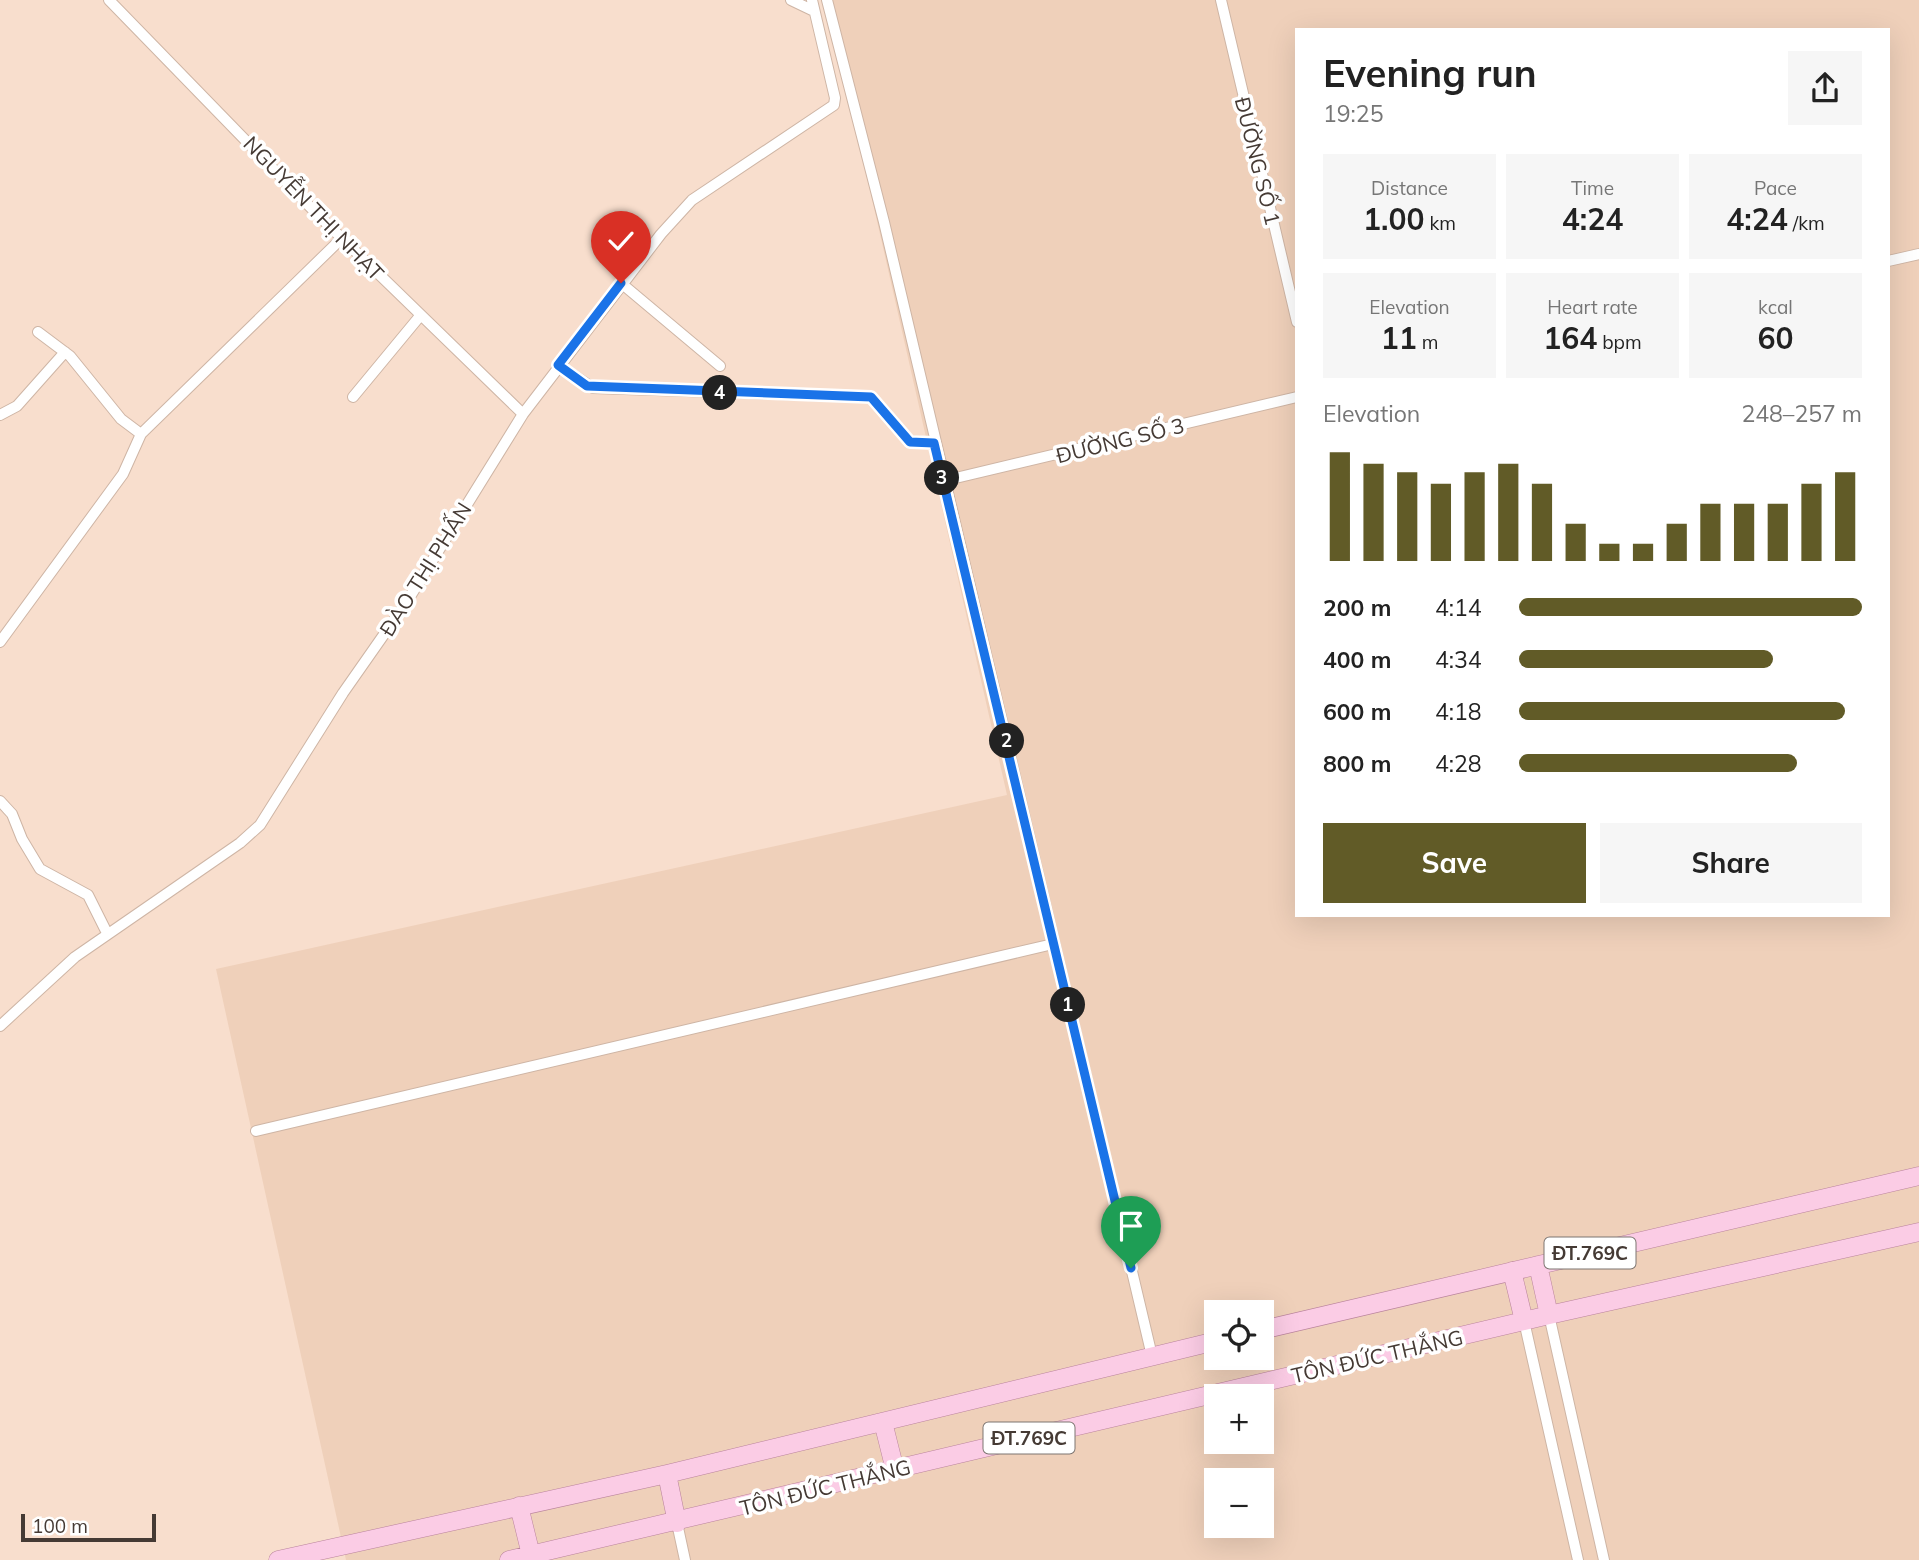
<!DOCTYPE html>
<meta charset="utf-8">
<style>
body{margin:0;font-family:Mulish,sans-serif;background:#f6f6f6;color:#222;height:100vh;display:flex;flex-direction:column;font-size:26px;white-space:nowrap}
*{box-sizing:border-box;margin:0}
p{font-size:23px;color:#767676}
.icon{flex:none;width:38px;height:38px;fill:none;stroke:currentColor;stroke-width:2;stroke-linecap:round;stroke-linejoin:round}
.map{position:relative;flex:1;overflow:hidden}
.panel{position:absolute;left:1295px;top:28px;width:595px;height:889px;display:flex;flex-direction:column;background:#fff;border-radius:0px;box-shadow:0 7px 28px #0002}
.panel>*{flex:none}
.controls{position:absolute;left:1204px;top:1300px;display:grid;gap:14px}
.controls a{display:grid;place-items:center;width:70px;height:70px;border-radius:0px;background:#fff;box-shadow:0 7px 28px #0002;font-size:35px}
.scale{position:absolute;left:21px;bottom:18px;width:135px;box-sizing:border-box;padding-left:7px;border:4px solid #453a34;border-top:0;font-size:19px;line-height:24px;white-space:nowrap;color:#453a34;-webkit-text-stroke:5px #fff;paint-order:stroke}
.pin{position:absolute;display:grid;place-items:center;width:60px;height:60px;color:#fff;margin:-72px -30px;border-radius:50% 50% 50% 0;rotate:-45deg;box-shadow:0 0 7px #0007}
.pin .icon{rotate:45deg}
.km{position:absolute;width:35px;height:35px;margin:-18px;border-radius:50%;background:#222;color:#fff;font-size:19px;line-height:35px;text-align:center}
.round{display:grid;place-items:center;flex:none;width:74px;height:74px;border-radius:0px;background:#f6f6f6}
.headline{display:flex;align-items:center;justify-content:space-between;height:119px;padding:0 28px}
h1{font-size:38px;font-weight:700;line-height:52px}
.stats{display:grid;grid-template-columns:repeat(3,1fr);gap:10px;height:119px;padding:7px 28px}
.stats div{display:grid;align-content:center;border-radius:0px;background:#f6f6f6;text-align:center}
.stats b{font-size:30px;font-weight:700}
.stats small{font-size:19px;font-weight:400}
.stats p{font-size:19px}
.chart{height:196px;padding:14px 28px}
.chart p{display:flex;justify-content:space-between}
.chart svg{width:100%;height:126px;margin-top:7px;stroke:#615b27;stroke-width:6}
.cta{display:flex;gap:14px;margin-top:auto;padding:14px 28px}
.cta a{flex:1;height:80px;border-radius:0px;background:#615b27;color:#fff;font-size:28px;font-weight:700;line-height:80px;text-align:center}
.cta a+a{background:#f6f6f6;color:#222}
ul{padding:0 28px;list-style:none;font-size:23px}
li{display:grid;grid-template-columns:112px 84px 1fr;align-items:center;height:52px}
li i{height:18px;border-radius:9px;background:#615b27}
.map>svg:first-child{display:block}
.built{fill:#efd0ba;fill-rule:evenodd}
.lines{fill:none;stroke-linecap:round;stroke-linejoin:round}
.street-casing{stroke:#ceb5a5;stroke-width:12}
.primary-casing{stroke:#b9839c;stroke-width:19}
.street{stroke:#fff;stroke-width:10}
.primary{stroke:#fbcce5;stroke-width:18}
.route-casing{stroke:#fff;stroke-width:14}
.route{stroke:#1a73e8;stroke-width:9}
.labels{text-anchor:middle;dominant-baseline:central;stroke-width:7;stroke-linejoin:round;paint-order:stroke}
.shield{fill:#fff;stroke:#7d7571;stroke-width:2}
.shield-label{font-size:19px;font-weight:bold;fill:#453a34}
.street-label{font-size:21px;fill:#453a34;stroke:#fff}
</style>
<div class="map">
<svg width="1919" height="1560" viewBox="0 0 1919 1560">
<rect width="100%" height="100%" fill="#f8decd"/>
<!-- built -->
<path class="built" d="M 827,0 L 1919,0 L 1919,1560 L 346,1560 L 216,969 L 1007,795 ZM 1297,30 L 1888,30 L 1888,915 L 1297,915 ZM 1216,1312 L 1262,1312 L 1262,1358 L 1216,1358 ZM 1216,1396 L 1262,1396 L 1262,1442 L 1216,1442 ZM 1216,1480 L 1262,1480 L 1262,1526 L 1216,1526 Z"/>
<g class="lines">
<defs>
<path id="street" d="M 109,0 L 320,217 L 523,414
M 791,0 L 814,11
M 827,0 L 884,222 L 1152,1356
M 1221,0 L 1297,322
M 1888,261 L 1919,254
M 621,283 L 720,366
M 38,332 L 70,356 L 121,419 L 141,434
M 558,365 L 593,388 L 871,397 L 910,441 L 934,443
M 353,397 L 420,316
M 0,415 L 17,406 L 65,352
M 943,481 L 1297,397
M 0,642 L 123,474 L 141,434 L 342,238
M 0,801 L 12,814 L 22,839 L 40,869 L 88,895 L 107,933
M 0,1026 L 75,957 L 240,843 L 260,825 L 343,693 L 406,603 L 523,414 L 661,234 L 692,200 L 834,105 L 835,98 L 812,0
M 256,1131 L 1053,944
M 1549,1315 L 1604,1560
M 1524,1321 L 1578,1560
M 677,1523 L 685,1560"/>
<path id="primary" d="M 1538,1265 L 1549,1315
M 1512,1271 L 1524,1321
M 1262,1330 L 1919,1176
M 883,1422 L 895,1470
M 667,1474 L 677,1523
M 519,1506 L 531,1555
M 278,1560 L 667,1474 L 1216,1341
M 509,1560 L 1549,1315 L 1919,1232"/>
</defs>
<!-- street casing -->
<use href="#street" class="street-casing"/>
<!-- primary casing -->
<use href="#primary" class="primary-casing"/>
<!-- street -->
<use href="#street" class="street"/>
<!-- primary -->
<use href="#primary" class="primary"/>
</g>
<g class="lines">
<defs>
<path id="route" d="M 621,283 L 558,365 L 587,386 L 871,397 L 910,442 L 934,443 L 1131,1268"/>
</defs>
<!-- route casing -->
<use href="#route" class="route-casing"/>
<!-- route -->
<use href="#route" class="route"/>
</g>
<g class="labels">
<!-- shield labels -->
<g class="shield">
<rect x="1544.5" y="1237.5" width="91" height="31" rx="5"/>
<rect x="983.5" y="1422.5" width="91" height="31" rx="5"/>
</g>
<g class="shield-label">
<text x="1590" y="1253">ĐT.769C</text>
<text x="1029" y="1438">ĐT.769C</text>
</g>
<!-- street labels -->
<g class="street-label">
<text transform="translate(1258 161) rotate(76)">ĐƯỜNG SỐ 1</text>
<text transform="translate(314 208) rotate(46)">NGUYỄN THỊ NHẠT</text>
<text transform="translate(1120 440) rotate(-14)">ĐƯỜNG SỐ 3</text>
<text transform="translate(425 569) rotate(-58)">ĐÀO THỊ PHẤN</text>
<text transform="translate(1377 1356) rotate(-13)">TÔN ĐỨC THẮNG</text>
<text transform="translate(825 1487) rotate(-14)">TÔN ĐỨC THẮNG</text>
</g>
</g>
</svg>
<div class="controls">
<a><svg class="icon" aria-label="locate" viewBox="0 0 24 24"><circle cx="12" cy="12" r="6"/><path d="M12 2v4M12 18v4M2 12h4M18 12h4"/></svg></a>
<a>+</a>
<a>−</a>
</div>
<div class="scale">100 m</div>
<div class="pin" style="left:1131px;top:1268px;background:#1e9e55"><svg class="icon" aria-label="arrive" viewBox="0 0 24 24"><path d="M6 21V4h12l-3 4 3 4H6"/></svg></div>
<div class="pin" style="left:621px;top:283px;background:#d93025"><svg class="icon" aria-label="check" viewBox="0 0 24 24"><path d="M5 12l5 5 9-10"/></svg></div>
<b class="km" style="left:1068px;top:1005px">1</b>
<b class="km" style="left:1007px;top:741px">2</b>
<b class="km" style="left:942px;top:478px">3</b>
<b class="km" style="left:720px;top:393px">4</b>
<section class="panel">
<div class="headline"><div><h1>Evening run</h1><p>19:25</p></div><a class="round"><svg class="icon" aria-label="share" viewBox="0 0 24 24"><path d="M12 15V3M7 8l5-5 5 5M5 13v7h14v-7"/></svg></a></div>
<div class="stats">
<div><p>Distance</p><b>1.00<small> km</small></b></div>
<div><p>Time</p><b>4:24</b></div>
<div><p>Pace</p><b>4:24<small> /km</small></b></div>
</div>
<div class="stats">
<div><p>Elevation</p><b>11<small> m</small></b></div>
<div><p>Heart rate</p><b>164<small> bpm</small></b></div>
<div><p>kcal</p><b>60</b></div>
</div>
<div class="chart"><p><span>Elevation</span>248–257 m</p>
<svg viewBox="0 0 160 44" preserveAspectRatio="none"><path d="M5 44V6M15 44V10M25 44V13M35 44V17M45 44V13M55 44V10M65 44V17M75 44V31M85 44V38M95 44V38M105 44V31M115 44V24M125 44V24M135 44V24M145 44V17M155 44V13"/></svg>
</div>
<ul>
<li><b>200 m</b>4:14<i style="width:100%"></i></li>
<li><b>400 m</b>4:34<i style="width:74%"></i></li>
<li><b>600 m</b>4:18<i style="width:95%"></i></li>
<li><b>800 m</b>4:28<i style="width:81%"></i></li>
</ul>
<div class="cta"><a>Save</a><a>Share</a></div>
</section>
</div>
